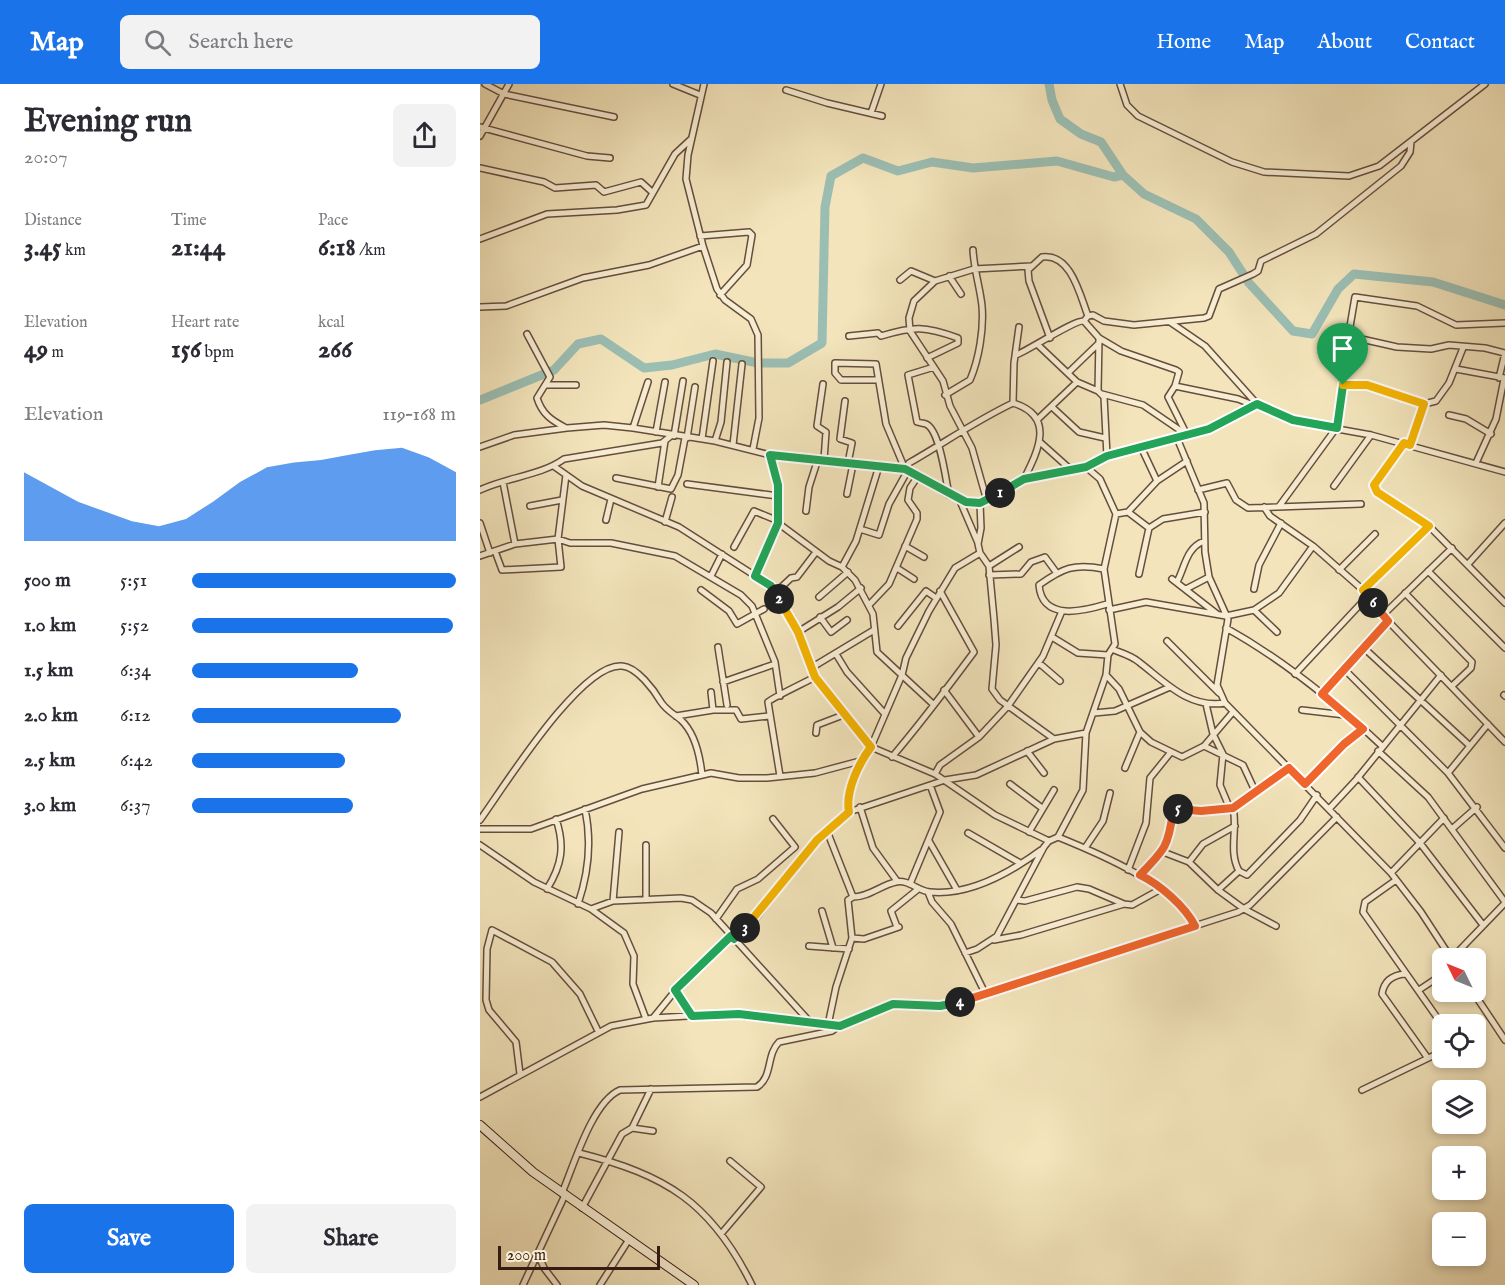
<!DOCTYPE html>
<meta charset="utf-8">
<style>
body{margin:0;font-family:"IM FELL English",serif;background:#f2f2f3;color:#2b2b33;height:100vh;display:flex;flex-direction:column;font-size:22px;white-space:nowrap}
*{box-sizing:border-box;margin:0}
p{font-size:20px;color:#7c7c81}
.icon{flex:none;width:33px;height:33px;fill:none;stroke:currentColor;stroke-width:2;stroke-linecap:round;stroke-linejoin:round}
.map{position:relative;flex:1;overflow:hidden}
.details{display:flex;flex-direction:column;background:#fff;width:480px}
.details>*{flex:none}
.needle{width:39px;rotate:313deg}
.tools{position:absolute;left:952px;top:864px;display:grid;gap:12px}
.tools a{display:grid;place-items:center;width:54px;height:54px;border-radius:9px;background:#fff;box-shadow:0 3px 9px #0003;font-size:30px}
.scale{position:absolute;left:18px;bottom:15px;width:162px;box-sizing:border-box;padding-left:6px;border:3px solid #371c13;border-top:0;font-size:16px;line-height:21px;white-space:nowrap;color:#371c13;-webkit-text-stroke:4px #f7edd3;paint-order:stroke}
.pin{position:absolute;display:grid;place-items:center;width:51px;height:51px;color:#fff;margin:-62px -26px;border-radius:50% 50% 50% 0;rotate:-45deg;box-shadow:0 0 6px #0007}
.pin .icon{rotate:45deg}
.km{position:absolute;width:30px;height:30px;margin:-15px;border-radius:50%;background:#222;color:#fff;font-size:16px;line-height:30px;text-align:center}
.round{display:grid;place-items:center;flex:none;width:63px;height:63px;border-radius:9px;background:#f2f2f3}
.overview{display:flex;align-items:center;justify-content:space-between;height:102px;padding:0 24px}
h1{font-size:33px;font-weight:800;line-height:45px}
.figures{display:grid;grid-template-columns:repeat(3,1fr);gap:9px;height:102px;padding:6px 24px}
.figures div{display:grid;align-content:center}
.figures b{font-size:26px;font-weight:800}
.figures small{font-size:16px;font-weight:400}
.figures p{font-size:16px}
.chart{height:168px;padding:12px 24px}
.chart p{display:flex;justify-content:space-between}
.chart svg{width:100%;height:108px;margin-top:6px;fill:#1a73e8;opacity:.7}
.cta{display:flex;gap:12px;margin-top:auto;padding:12px 24px}
.cta a{flex:1;height:69px;border-radius:9px;background:#1a73e8;color:#fff;font-size:24px;font-weight:800;line-height:69px;text-align:center}
.cta a+a{background:#f2f2f3;color:#2b2b33}
ul{padding:0 24px;list-style:none;font-size:20px}
li{display:grid;grid-template-columns:96px 72px 1fr;align-items:center;height:45px}
li i{height:15px;border-radius:8px;background:#1a73e8}
header{display:flex;align-items:center;gap:36px;box-sizing:border-box;height:84px;padding:0 30px;background:#1a73e8;color:#fff}
header strong{font-size:28px}
nav{display:flex;gap:33px;margin-inline-start:auto;font-size:21px}
.search{width:420px;height:54px;background:#f2f2f3;display:flex;align-items:center;gap:15px;box-sizing:border-box;padding:0 21px;border-radius:9px;color:#7c7c81;font-size:22px}
main{display:flex;flex:1;min-height:0}
.map>svg:first-child{display:block}
.lines{fill:none;stroke-linecap:round;stroke-linejoin:round}
.river{stroke:#9bbeb3;stroke-width:9}
.minor-casing{stroke:#664e3d;stroke-width:8}
.secondary-casing{stroke:#371c13;stroke-width:10}
.minor{stroke:#f7edd3;stroke-width:5}
.secondary{stroke:#f7edd3;stroke-width:8}
.split-1-casing{stroke:#fff;stroke-width:12}
.split-2-casing{stroke:#fff;stroke-width:12}
.split-3-casing{stroke:#fff;stroke-width:12}
.split-4-casing{stroke:#fff;stroke-width:12}
.split-5-casing{stroke:#fff;stroke-width:12}
.split-6-casing{stroke:#fff;stroke-width:12}
.split-7-casing{stroke:#fff;stroke-width:12}
.split-1{stroke:#22a559;stroke-width:8}
.split-2{stroke:#22a559;stroke-width:8}
.split-3{stroke:#f5b400;stroke-width:8}
.split-4{stroke:#22a559;stroke-width:8}
.split-5{stroke:#f0652b;stroke-width:8}
.split-6{stroke:#f0652b;stroke-width:8}
.split-7{stroke:#f5b400;stroke-width:8}
</style>
<header>
<strong>Map</strong>
<div class="search"><svg class="icon" aria-label="search" viewBox="0 0 24 24"><circle cx="10" cy="10" r="6"/><path d="M15 15l6 6"/></svg>Search here</div>
<nav><a>Home</a><a>Map</a><a>About</a><a>Contact</a></nav>
</header>
<main>
<section class="details">
<div class="overview"><div><h1>Evening run</h1><p>20:07</p></div><a class="round"><svg class="icon" aria-label="share" viewBox="0 0 24 24"><path d="M12 15V3M7 8l5-5 5 5M5 13v7h14v-7"/></svg></a></div>
<div class="figures">
<div><p>Distance</p><b>3.45<small> km</small></b></div>
<div><p>Time</p><b>21:44</b></div>
<div><p>Pace</p><b>6:18<small> /km</small></b></div>
</div>
<div class="figures">
<div><p>Elevation</p><b>49<small> m</small></b></div>
<div><p>Heart rate</p><b>156<small> bpm</small></b></div>
<div><p>kcal</p><b>266</b></div>
</div>
<div class="chart"><p><span>Elevation</span>119–168 m</p>
<svg viewBox="0 0 160 44" preserveAspectRatio="none"><path d="M0 44V16L10 22L20 28L30 32L40 36L50 38L60 35L70 28L80 20L90 14L100 12L110 11L120 9L130 7L140 6L150 10L160 16V44z"/></svg>
</div>
<ul>
<li><b>500 m</b>5:51<i style="width:100%"></i></li>
<li><b>1.0 km</b>5:52<i style="width:99%"></i></li>
<li><b>1.5 km</b>6:34<i style="width:63%"></i></li>
<li><b>2.0 km</b>6:12<i style="width:79%"></i></li>
<li><b>2.5 km</b>6:42<i style="width:58%"></i></li>
<li><b>3.0 km</b>6:37<i style="width:61%"></i></li>
</ul>
<div class="cta"><a>Save</a><a>Share</a></div>
</section>
<div class="map">
<svg width="1025" height="1201" viewBox="0 0 1025 1201">
<rect width="100%" height="100%" fill="#f3e4bb"/>
<filter id="stains"><feTurbulence type="fractalNoise" baseFrequency=".00333" numOctaves="4"/><feColorMatrix values="0 0 0 0 .2 0 0 0 0 .09 0 0 0 0 .02 0 0 0 .5 -.17"/></filter>
<radialGradient id="worn" r=".72"><stop offset=".6" stop-color="#630" stop-opacity="0"/><stop offset="1" stop-color="#630" stop-opacity=".3"/></radialGradient>
<g class="lines">
<!-- river -->
<path class="river" d="M 569,0 L 572,16 L 580,35 L 601,50 L 621,58 L 643,91 L 664,110 L 716,135 L 749,168 L 769,199 L 813,247 L 832,250 L 858,205 L 874,190 L 953,198 L 1025,221
M 0,316 L 74,286 L 98,260 L 121,255 L 164,284 L 192,281 L 235,270 L 278,279 L 308,279 L 342,259 L 345,123 L 351,92 L 383,74 L 418,87 L 452,78 L 493,84 L 577,77 L 634,93 L 643,91"/>
<defs>
<path id="minor" d="M 5,0 L 24,10 L 134,33
M 193,0 L 220,11
M 224,0 L 208,71 L 206,95 L 223,162 L 237,205 L 245,216 L 271,235 L 278,251 L 279,334 L 273,365
M 640,0 L 647,21 L 658,32 L 752,78 L 784,88 L 869,92 L 899,82 L 1005,0
M 306,6 L 347,19 L 402,32
M 391,29 L 401,0
M 0,43 L 107,72 L 130,74
M 0,52 L 29,0
M 0,84 L 64,98 L 75,104 L 116,101 L 124,108 L 161,98 L 172,108
M 220,152 L 269,148 L 272,151 L 267,181 L 240,211
M 0,155 L 67,130 L 137,126 L 166,121 L 195,70 L 210,56
M 469,192 L 481,210
M 420,196 L 431,187 L 455,197
M 0,223 L 26,222 L 103,194 L 169,181 L 223,162
M 608,232 L 613,231 L 624,237 L 654,241 L 724,234 L 729,232 L 739,205 L 773,190 L 778,187 L 781,177 L 836,150 L 921,82 L 930,68 L 931,58
M 690,238 L 725,262 L 777,320
M 47,250 L 70,293 L 57,314 C 62,330 71,336 86,344
M 369,252 L 398,249 L 401,252 C 434,242 445,242 478,254 L 478,259 L 447,274
M 868,252 L 917,263 L 951,265 L 969,261 L 1005,264 L 1025,269
M 570,254 L 549,197 L 548,186 L 562,173 C 591,169 600,211 608,232 L 604,237
M 619,254 L 641,267 L 696,286 L 699,288 L 695,302 L 758,315 L 773,321 L 777,320 L 824,339 L 891,351 L 1025,388
M 557,260 L 597,298 L 618,307 L 624,313 L 627,372
M 536,271 C 549,266 596,235 604,237 L 619,254 L 618,307
M 454,283 L 428,291 L 437,338 C 440,339 443,339 446,340 C 460,346 466,397 469,411
M 976,285 L 1025,294
M 588,289 L 619,259
M 1019,294 L 1025,269
M 398,296 L 361,296 L 355,289 L 355,279 L 396,280 L 406,340 L 425,385 L 429,379 C 464,359 497,336 533,319 C 576,332 558,367 544,395
M 343,300 L 337,342 L 346,348 L 344,376
M 67,301 L 96,301
M 863,301 L 887,301 L 944,320 L 956,317 L 969,299 L 983,264
M 622,310 L 663,321 L 707,351 L 688,313 L 695,302
M 465,311 L 490,296 C 499,275 504,245 502,222 C 500,203 494,186 493,166
M 365,317 L 360,355 L 372,359 L 368,379
M 533,319 L 534,279 L 539,243
M 572,323 L 599,348 L 625,354
M 969,331 L 986,335 L 1011,350
M 557,336 L 597,298
M 153,344 L 168,298
M 176,348 L 185,298
M 194,352 L 203,297
M 207,354 L 215,303
M 697,354 L 729,346 L 773,321
M 222,355 L 233,277
M 235,357 L 241,338 L 247,278
M 561,359 L 589,384
M 925,359 L 894,401 L 894,405 L 949,442 L 1025,519
M 253,361 L 262,280
M 930,361 L 944,320
M 0,363 L 34,351 L 87,344 L 124,341 L 153,344 L 235,357 L 290,371 L 425,385 L 469,411 L 493,419 L 507,417 L 544,395 L 606,383 L 627,372 L 697,354 L 724,419 L 725,468 L 729,493 L 748,535 L 737,601 L 745,619 L 911,789 L 941,828 L 971,874
M 661,363 L 677,397
M 290,371 L 298,401 L 298,439 L 349,477 L 362,483 L 375,496 L 393,530 L 397,568 L 454,621
M 996,379 L 1016,335 L 1024,295
M 75,383 L 102,402 L 199,443 L 291,502 L 312,534 L 335,593 L 391,663 L 455,690 L 515,731 L 569,757
M 136,394 L 191,405 L 198,391 L 205,354
M 23,398 L 35,460
M 207,400 L 298,412
M 854,402 L 891,351
M 178,403 L 185,357
M 0,406 C 27,393 60,392 84,375 L 182,359 L 192,351
M 718,406 L 747,399 L 756,416 L 768,424 L 881,420
M 367,410 L 373,380
M 480,417 L 498,459
M 507,417 L 492,364 L 470,322 L 463,297 L 430,247 L 429,234 L 434,217 L 455,197 L 494,185 L 551,182
M 500,419 L 501,444 L 498,460 L 500,469 L 509,482 L 514,535 L 516,561 L 512,605 L 520,616 L 574,655
M 800,421 L 857,343 L 866,266 L 875,213 L 937,222 L 976,241 L 1025,239
M 50,422 L 82,416
M 784,423 L 790,432 L 833,462 L 883,506 L 908,537 L 1025,658
M 326,427 L 329,403 L 338,375
M 648,428 L 677,397 L 707,377
M 636,430 L 648,428 L 669,444
M 126,436 L 131,415
M 185,438 L 192,413
M 0,439 L 10,469
M 380,445 L 399,451 L 409,420 L 428,386
M 425,462 L 444,473
M 254,463 L 274,427 L 296,436
M 15,467 L 22,486 L 81,483 L 78,455 L 86,391
M 0,472 L 35,460 L 78,455 L 90,459 L 131,459 L 195,472 L 261,511 L 272,522 L 295,578 L 300,612
M 988,480 L 1025,439
M 509,482 L 539,463
M 362,483 L 376,457 L 399,382
M 417,484 L 434,495
M 624,485 C 594,479 583,484 559,501 C 562,538 604,527 627,520
M 859,486 L 895,450
M 948,487 L 1025,564
M 659,490 L 669,444 L 683,435 L 725,428
M 509,491 L 541,490 L 551,478 L 565,473 L 576,488
M 231,492 L 242,470
M 275,492 L 298,439
M 692,495 L 737,530
M 697,498 C 705,483 706,464 724,457
M 706,505 L 729,493
M 774,505 L 779,481 L 801,439
M 221,506 L 249,527 L 257,540 L 284,525
M 883,506 L 949,442
M 295,509 L 311,494 L 317,493 L 336,468
M 925,509 L 992,578 L 991,584 L 972,602
M 339,513 L 368,488
M 389,521 L 409,500 L 437,435 L 437,429 L 428,416 L 430,404 L 438,392
M 629,526 L 666,518 L 746,532 L 774,526 L 799,509 L 833,462
M 774,526 L 797,548
M 903,531 L 972,464
M 340,533 L 351,548 L 367,536
M 418,542 L 446,507 L 456,514
M 746,544 C 802,575 855,618 902,662
M 318,548 L 358,523 L 381,504
M 572,553 L 598,569 L 628,571
M 687,557 L 739,609
M 238,563 L 247,621
M 885,565 L 990,662
M 634,566 C 642,569 652,572 659,578 C 685,598 709,625 745,619
M 356,570 L 367,588 L 404,629
M 559,579 L 580,597
M 331,584 L 394,546
M 865,586 L 968,689 L 1008,640
M 815,590 L 888,512
M 626,591 L 639,605 L 660,648 L 671,658 L 702,673 L 724,662 L 753,628
M 243,598 L 295,580
M 464,606 L 499,653
M 231,608 L 233,626
M 842,610 L 908,537
M 1024,611 L 1025,612
M 726,620 L 733,650 L 743,670 L 740,701 L 750,725
M 822,626 L 865,631
M 614,629 L 635,627 L 690,603
M 196,632 L 233,626 L 256,626 L 261,635 L 289,632
M 336,649 L 337,641 L 366,630
M 724,662 L 763,681 L 776,709
M 547,667 L 564,689
M 898,667 L 948,713 L 1025,818
M 412,673 C 441,639 468,603 494,568 L 460,507
M 645,684 L 660,648
M 968,689 L 1025,764
M 455,690 L 460,681 L 499,653 L 528,622 L 563,572 L 582,527
M 300,692 L 288,618 C 290,615 328,597 335,593
M 878,693 L 940,759 L 1003,841
M 530,700 L 562,724
M 825,700 L 864,660 L 883,645
M 380,723 L 393,764 L 417,797
M 753,724 C 758,746 748,767 759,787 L 767,791 L 820,736 L 837,711
M 849,725 L 876,696 L 961,591
M 369,728 C 366,707 379,679 391,663 L 422,591 L 426,574 L 449,527 L 475,484 L 500,469
M 0,736 C 24,703 101,578 142,582 C 157,583 174,606 181,618 C 186,626 194,630 201,636 C 215,649 220,672 222,691
M 0,745 L 51,745 L 162,705 L 231,689 L 259,694 L 287,694 L 335,689 L 380,677
M 972,745 L 997,723
M 347,747 L 373,813 C 389,813 401,801 416,798 C 428,795 438,807 450,808 C 489,812 531,788 561,766
M 549,748 L 574,706
M 488,749 L 540,779
M 578,753 L 603,706 L 606,649 L 626,591 L 628,571 L 635,560 L 624,485 L 636,430 L 620,395 L 606,383
M 449,757 L 477,806
M 0,761 L 54,798 L 111,825 L 144,849 L 154,872 L 153,900 L 166,935
M 605,764 L 623,737 L 630,709
M 683,768 L 709,778 L 738,806 L 764,825 L 796,842
M 709,778 L 723,760 L 755,742
M 648,786 L 666,739 L 670,694 L 691,668
M 911,789 L 964,734
M 660,791 L 683,768 L 695,725 L 725,727 L 753,724 L 809,684
M 916,796 L 885,818 L 883,828 L 963,942
M 430,800 L 460,728 L 450,701
M 67,805 C 82,781 85,762 76,735
M 738,806 L 759,787
M 448,808 L 452,818 L 471,840 L 505,909
M 166,815 L 166,761
M 537,816 L 545,817 L 597,803 L 609,805 L 644,820 L 652,821 L 681,805
M 133,817 L 139,748
M 98,820 C 109,788 112,758 105,725
M 111,825 L 133,817 L 201,814 L 212,816 L 231,829 L 330,938
M 342,827 L 353,864
M 236,835 L 257,805 L 278,795 L 315,763 L 293,735
M 417,843 L 411,827 L 437,806
M 372,854 L 384,855 L 419,843
M 254,855 L 272,839 L 337,756 L 369,728 L 465,696 L 496,691 L 574,655 L 606,649
M 514,856 L 541,851 L 644,820
M 329,862 L 369,865
M 485,869 L 497,865 L 517,852 L 564,763 L 569,757 L 578,753 C 620,770 694,801 715,842
M 972,874 L 1025,819
M 925,890 C 912,891 904,897 902,910 L 947,973
M 195,906 L 212,932
M 939,906 L 963,890
M 993,908 L 1025,956
M 173,934 L 208,891 L 251,852
M 348,941 L 356,903 L 372,854 L 368,816 L 373,813
M 985,974 L 986,975
M 40,990 L 36,958 L 9,926 L 6,916 L 7,865 L 12,846 L 72,878 L 100,910 L 118,947
M 171,1005 L 152,1044 L 173,1047
M 882,1006 L 963,967
M 0,1013 L 131,942 L 173,934 L 243,930 L 360,942 L 413,920 L 460,922 L 482,917 L 758,828 L 770,821 L 857,733
M 99,1069 C 186,1091 231,1118 272,1201
M 82,1109 C 94,1081 112,1018 140,1006 L 277,1003 C 293,993 286,971 299,958 L 352,947 L 359,942
M 102,1124 L 142,1050 L 152,1044
M 241,1150 L 281,1103 L 250,1077
M 58,1170 L 64,1184 L 77,1201
M 43,1201 L 85,1111
M 120,1201 L 148,1157"/>
<path id="secondary" d="M 0,1041 L 53,1088 L 214,1201"/>
</defs>
<!-- minor casing -->
<use href="#minor" class="minor-casing"/>
<!-- secondary casing -->
<use href="#secondary" class="secondary-casing"/>
<!-- minor -->
<use href="#minor" class="minor"/>
<!-- secondary -->
<use href="#secondary" class="secondary"/>
</g>
<g class="lines">
<defs>
<path id="split-1" d="M 520,409 L 544,395 L 606,383 L 627,372 L 729,345 L 777,320 L 813,336 L 857,344 L 863,301"/>
<path id="split-2" d="M 299,515 L 291,502 L 275,492 L 298,439 L 298,401 L 290,371 L 425,385 L 486,418 L 500,419 L 520,409"/>
<path id="split-3" d="M 265,844 L 337,756 L 369,728 C 365,707 379,679 391,663 L 335,593 L 318,548 L 299,515"/>
<path id="split-4" d="M 265,844 L 254,855 L 251,852 L 195,906 L 212,932 L 259,930 L 360,942 L 413,920 L 460,922 L 480,918"/>
<path id="split-5" d="M 480,918 L 715,842 C 705,822 679,800 660,791 C 684,766 688,764 693,728 L 698,725"/>
<path id="split-6" d="M 698,725 L 721,727 L 753,724 L 809,684 L 825,700 L 864,660 L 883,645 L 842,610 L 908,537 L 893,519"/>
<path id="split-7" d="M 863,301 L 887,301 L 944,320 L 930,361 L 924,359 L 894,401 L 897,408 L 949,442 L 883,506 L 893,519"/>
</defs>
<!-- split-1 casing -->
<use href="#split-1" class="split-1-casing"/>
<!-- split-2 casing -->
<use href="#split-2" class="split-2-casing"/>
<!-- split-3 casing -->
<use href="#split-3" class="split-3-casing"/>
<!-- split-4 casing -->
<use href="#split-4" class="split-4-casing"/>
<!-- split-5 casing -->
<use href="#split-5" class="split-5-casing"/>
<!-- split-6 casing -->
<use href="#split-6" class="split-6-casing"/>
<!-- split-7 casing -->
<use href="#split-7" class="split-7-casing"/>
<!-- split-1 -->
<use href="#split-1" class="split-1"/>
<!-- split-2 -->
<use href="#split-2" class="split-2"/>
<!-- split-3 -->
<use href="#split-3" class="split-3"/>
<!-- split-4 -->
<use href="#split-4" class="split-4"/>
<!-- split-5 -->
<use href="#split-5" class="split-5"/>
<!-- split-6 -->
<use href="#split-6" class="split-6"/>
<!-- split-7 -->
<use href="#split-7" class="split-7"/>
</g>
<rect width="100%" height="100%" filter="url(#stains)"/>
<rect width="100%" height="100%" fill="url(#worn)"/>
</svg>
<div class="tools">
<a><svg class="needle" viewBox="-14 -14 28 28"><path d="M0-13l5 13h-10z" fill="#e53935"/><path d="M0 13l5-13h-10z" fill="#7c7c81"/></svg></a>
<a><svg class="icon" aria-label="locate" viewBox="0 0 24 24"><circle cx="12" cy="12" r="6"/><path d="M12 2v4M12 18v4M2 12h4M18 12h4"/></svg></a>
<a><svg class="icon" aria-label="layers" viewBox="0 0 24 24"><path d="M12 4l9 5-9 5-9-5zM3 14l9 5 9-5"/></svg></a>
<a>+</a>
<a>−</a>
</div>
<div class="scale">200 m</div>
<div class="pin" style="left:863px;top:301px;background:#1e9e55"><svg class="icon" aria-label="arrive" viewBox="0 0 24 24"><path d="M6 21V4h12l-3 4 3 4H6"/></svg></div>
<b class="km" style="left:520px;top:409px">1</b>
<b class="km" style="left:299px;top:515px">2</b>
<b class="km" style="left:265px;top:844px">3</b>
<b class="km" style="left:480px;top:918px">4</b>
<b class="km" style="left:698px;top:725px">5</b>
<b class="km" style="left:893px;top:519px">6</b>
</div>
</main>
